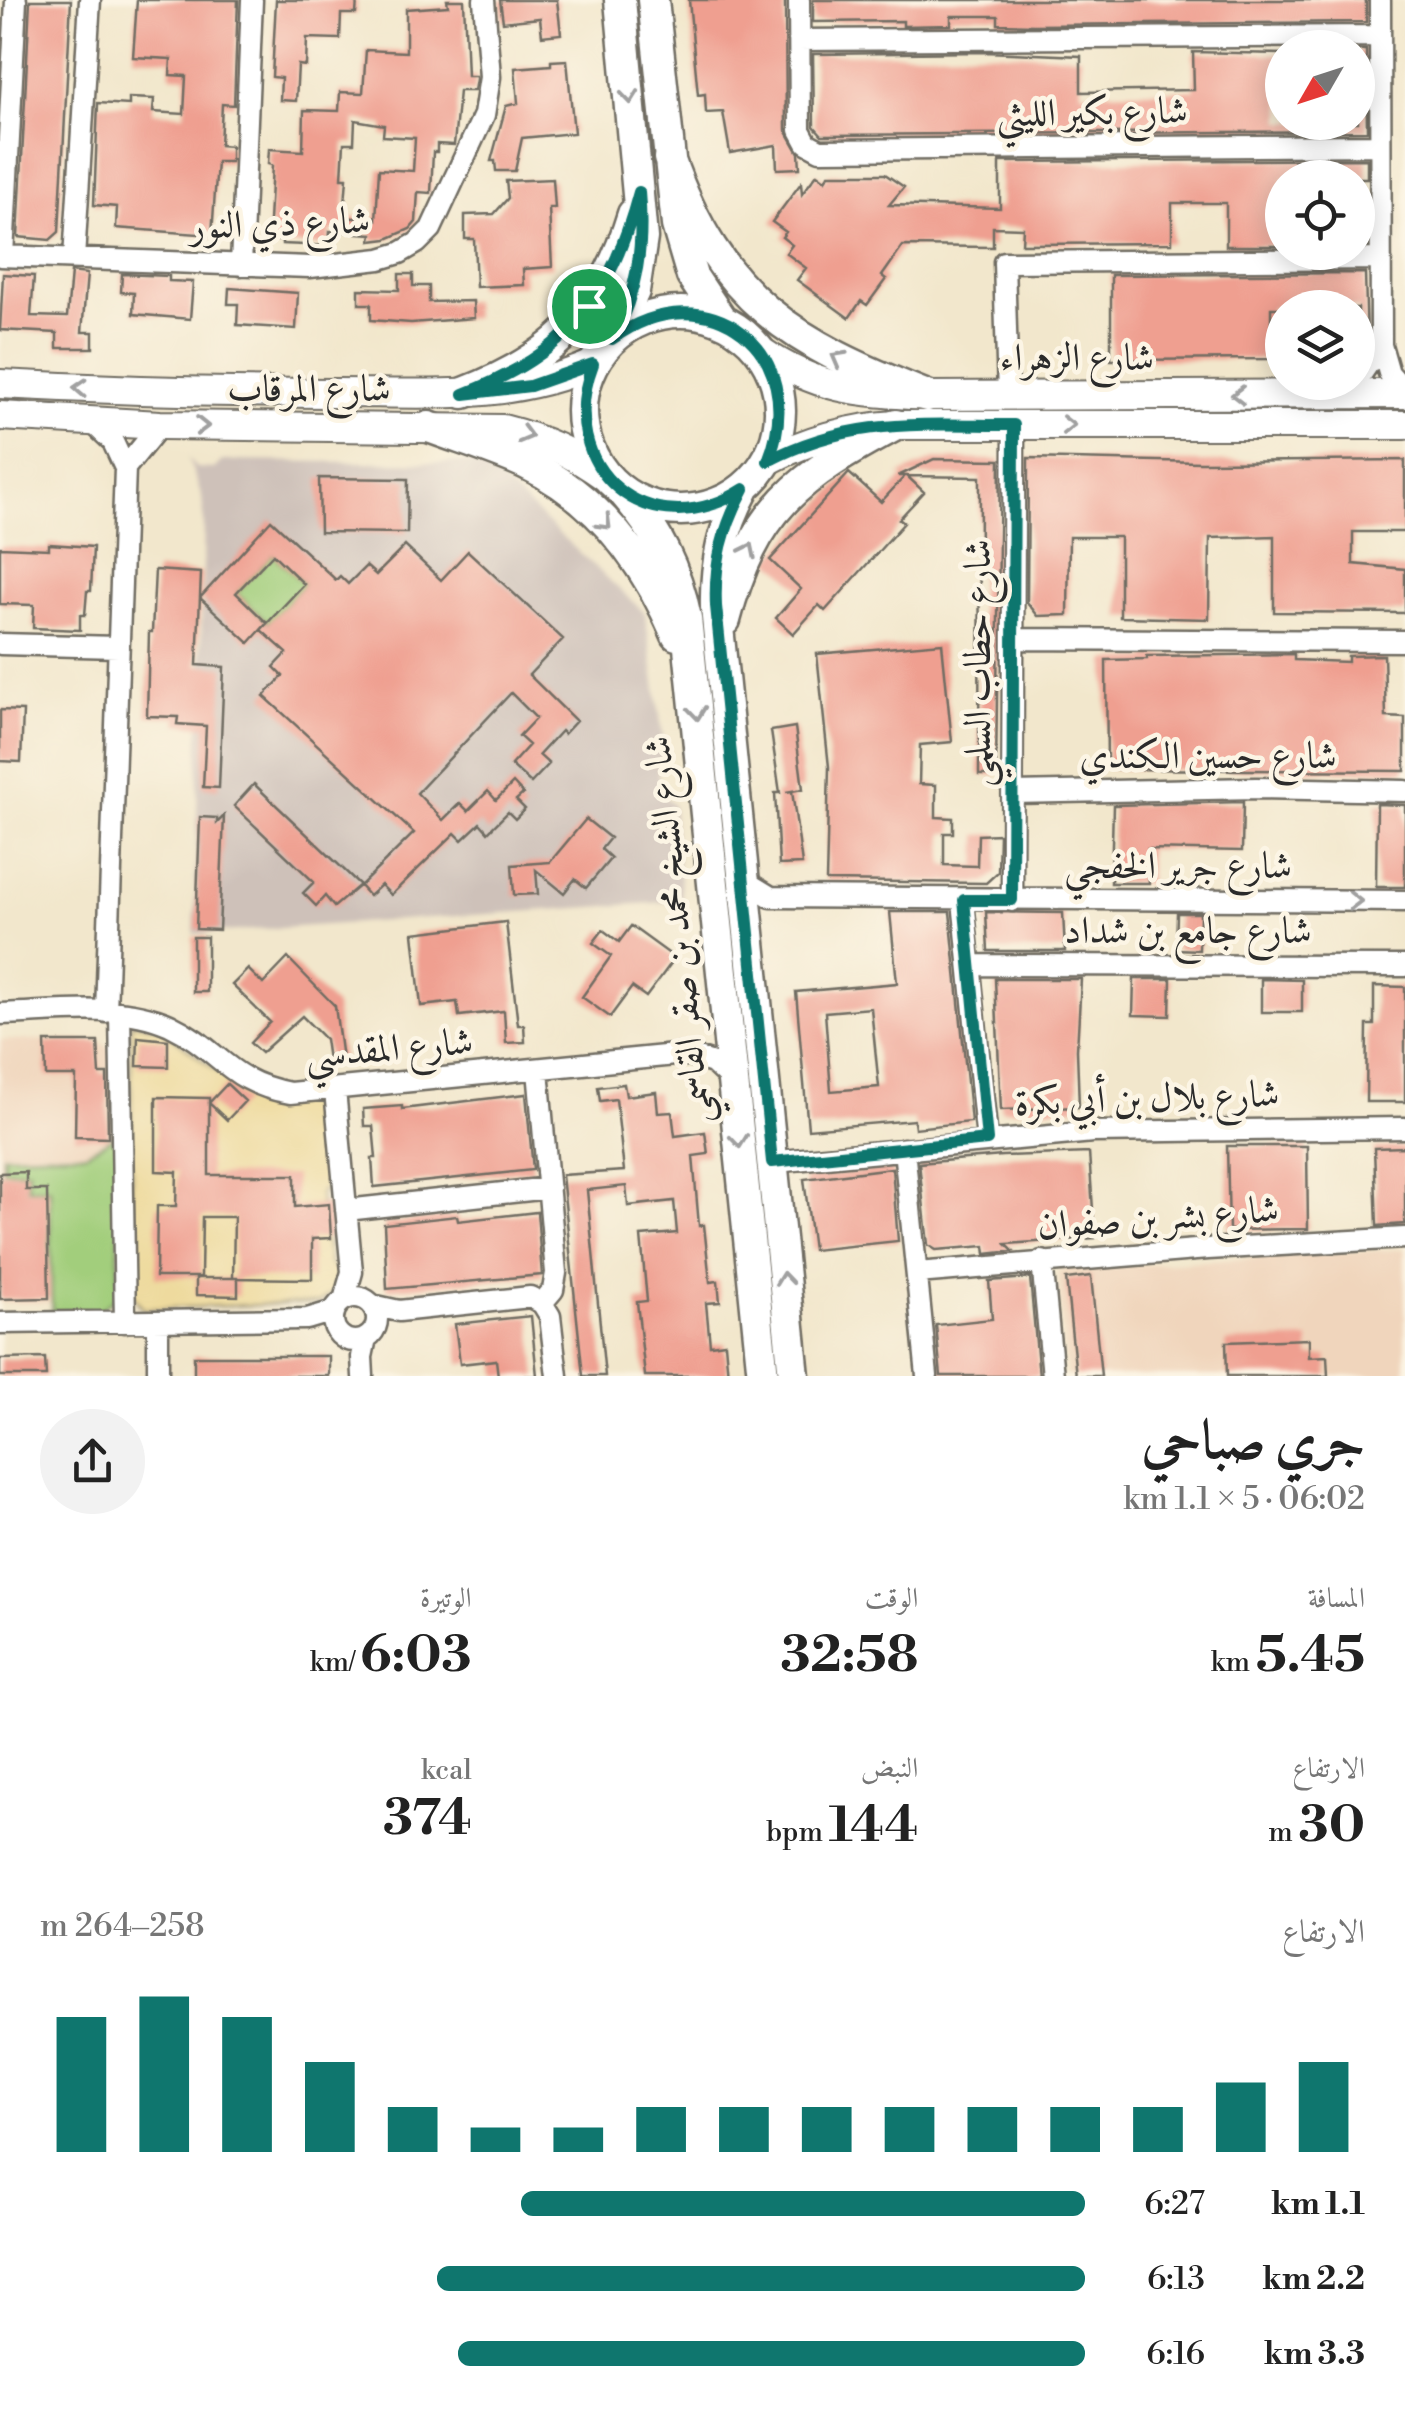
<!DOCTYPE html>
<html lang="ar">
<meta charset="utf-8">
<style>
body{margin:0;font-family:"Libre Bodoni",Amiri,serif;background:#f2f2f2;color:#222;direction:rtl;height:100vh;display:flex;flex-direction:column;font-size:38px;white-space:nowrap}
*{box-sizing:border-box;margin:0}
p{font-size:32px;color:#767676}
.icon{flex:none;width:55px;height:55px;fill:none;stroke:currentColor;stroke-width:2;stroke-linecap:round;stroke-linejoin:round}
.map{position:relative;height:1376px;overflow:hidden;direction:ltr}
.drawer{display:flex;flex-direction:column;background:#fff;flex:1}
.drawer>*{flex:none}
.needle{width:65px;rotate:231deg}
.fabs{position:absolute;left:1265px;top:30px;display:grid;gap:20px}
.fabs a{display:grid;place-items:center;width:110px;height:110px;border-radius:50%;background:#fff;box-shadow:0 5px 25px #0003;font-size:50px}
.pin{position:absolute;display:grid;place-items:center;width:85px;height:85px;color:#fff;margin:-42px;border:5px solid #fff;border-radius:50%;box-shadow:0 2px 10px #0007}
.round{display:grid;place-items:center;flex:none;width:105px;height:105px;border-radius:52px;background:#f2f2f2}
.headline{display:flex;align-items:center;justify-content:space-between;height:170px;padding:0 40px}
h1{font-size:55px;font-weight:700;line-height:75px}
.figures{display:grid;grid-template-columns:repeat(3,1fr);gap:15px;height:170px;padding:10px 40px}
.figures div{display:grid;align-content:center}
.figures b{font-size:50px;font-weight:700}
.figures small{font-size:28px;font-weight:400}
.figures p{font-size:28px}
.chart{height:280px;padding:20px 40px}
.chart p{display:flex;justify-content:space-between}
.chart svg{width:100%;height:180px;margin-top:10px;stroke:#0f766e;stroke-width:6}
ul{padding:0 40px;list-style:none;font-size:32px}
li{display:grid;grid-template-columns:160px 120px 1fr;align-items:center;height:75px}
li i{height:25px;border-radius:12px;background:#0f766e}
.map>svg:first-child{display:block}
.built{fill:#f0d5bc}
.industrial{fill:#cec1b9}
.green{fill:#a2ce7b;stroke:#667c53;stroke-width:2.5}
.sand{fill:#eeda9e;stroke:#8c8264;stroke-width:2.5}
.building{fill:#ef9f90;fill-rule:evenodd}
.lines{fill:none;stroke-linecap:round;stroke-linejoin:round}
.minor-casing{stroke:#716d63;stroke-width:25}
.secondary-casing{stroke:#716d63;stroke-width:32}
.primary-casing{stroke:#716d63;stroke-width:35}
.minor{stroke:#fff;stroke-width:20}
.secondary{stroke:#fff;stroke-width:28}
.primary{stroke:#fff;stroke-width:30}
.oneway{stroke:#a0a0a0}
.route-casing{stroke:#fff;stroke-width:20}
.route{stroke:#0f766e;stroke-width:12}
.labels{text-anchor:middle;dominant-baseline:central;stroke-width:9;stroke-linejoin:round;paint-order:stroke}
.street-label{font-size:38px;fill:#2b2b2b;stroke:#fcf5e5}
</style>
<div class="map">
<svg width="1405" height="1376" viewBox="0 0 1405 1376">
<rect width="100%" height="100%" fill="#fcf5e5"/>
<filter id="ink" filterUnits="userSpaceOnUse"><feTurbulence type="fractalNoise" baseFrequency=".01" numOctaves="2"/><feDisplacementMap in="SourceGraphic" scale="20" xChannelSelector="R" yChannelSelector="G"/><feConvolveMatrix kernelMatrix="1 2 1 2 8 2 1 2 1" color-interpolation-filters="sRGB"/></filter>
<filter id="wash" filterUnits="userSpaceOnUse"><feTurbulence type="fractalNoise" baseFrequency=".0048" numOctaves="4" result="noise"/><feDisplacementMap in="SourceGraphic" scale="40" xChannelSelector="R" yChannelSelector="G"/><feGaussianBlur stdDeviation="2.25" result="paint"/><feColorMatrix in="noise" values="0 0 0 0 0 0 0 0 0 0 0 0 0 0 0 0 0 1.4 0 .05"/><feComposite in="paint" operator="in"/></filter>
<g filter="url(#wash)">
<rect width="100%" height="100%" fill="#f2e7cc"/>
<!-- built -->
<path class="built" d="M 0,1040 L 98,1040 L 118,1053 L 102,1303 L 0,1303 L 0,1299 L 49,1297 L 47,1191 L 26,1190 L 25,1172 L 0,1173 Z
M 1405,1249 L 1405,1376 L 1067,1376 L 1058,1270 Z"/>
<!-- industrial -->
<path class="industrial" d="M 188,458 L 196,468 L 214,469 L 222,461 L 482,463 L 645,613 L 667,764 L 658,771 L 660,793 L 673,804 L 682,901 L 194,934 L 204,522 L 202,497 Z"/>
<!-- green -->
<path class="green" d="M 273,554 L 304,584 L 268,623 L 236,593 Z
M 120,1133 L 118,1296 L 97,1312 L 52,1312 L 50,1188 L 28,1188 L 28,1170 L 4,1170 L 3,1155 L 86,1153 Z"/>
<!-- sand -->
<path class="sand" d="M 131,1022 L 161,1028 L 218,1072 L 252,1092 L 311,1102 L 323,1115 L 330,1184 L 319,1194 L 330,1265 L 341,1273 L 336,1290 L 319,1303 L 143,1309 L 131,1293 Z"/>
<g id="blocks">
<!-- building -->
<path class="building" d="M 30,0 L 71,0 L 59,232 L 50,240 L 18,237 Z
M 137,0 L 238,0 L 234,105 L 222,104 L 220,145 L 231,146 L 231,162 L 217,162 L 212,235 L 116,228 L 117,207 L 94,205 L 98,103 L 129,105 L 129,98 L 154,99 L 153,112 L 184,114 L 186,76 L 170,75 L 171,59 L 133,57 Z
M 276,0 L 357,0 L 356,14 L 341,14 L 340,39 L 307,38 L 306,66 L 298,65 L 296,101 L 280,100 L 281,78 L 272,77 Z
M 447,0 L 464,0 L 467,76 L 476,76 L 476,79 L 474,91 L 459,91 L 454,145 L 437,144 L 437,152 L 433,152 L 431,193 L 418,192 L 416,222 L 410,229 L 387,239 L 371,241 L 372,234 L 330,231 L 329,246 L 282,244 L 282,241 L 268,240 L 272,165 L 268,164 L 269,149 L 303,151 L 304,110 L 339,111 L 340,92 L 363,93 L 366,50 L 406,52 L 406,9 L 448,6 ZM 355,120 L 384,125 L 383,136 L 415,138 L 413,171 L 379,169 L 376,220 L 344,217 L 347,178 L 342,178 L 344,143 L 354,143 Z
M 500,0 L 557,0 L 561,34 L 542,36 L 540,18 L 503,22 Z
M 689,0 L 785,0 L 786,130 L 799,153 L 800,168 L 777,169 L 776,145 L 730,153 L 723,112 L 706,113 L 705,94 L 698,95 Z
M 813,0 L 1366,0 L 1366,22 L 1034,25 L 998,24 L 998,16 L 951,16 L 951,25 L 903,26 L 903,21 L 813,22 Z
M 1358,50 L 1366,50 L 1367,131 L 822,135 L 814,126 L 813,54 L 985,52 L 1081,56 L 1081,92 L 1194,90 L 1193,52 L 1282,54 L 1282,122 L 1358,122 Z
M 567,60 L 574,133 L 522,138 L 515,171 L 496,171 L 495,161 L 491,161 L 506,106 L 518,103 L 515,68 L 551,65 L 551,61 Z
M 1367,159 L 1367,178 L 1282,178 L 1282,246 L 1226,246 L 1226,203 L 1172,203 L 1172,243 L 1022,244 L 1023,228 L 993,227 L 993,247 L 903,246 L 882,276 L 886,279 L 867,305 L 861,301 L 849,318 L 797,280 L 806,268 L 786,253 L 792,245 L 782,237 L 786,232 L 772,222 L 801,183 L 802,194 L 817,174 L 825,180 L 829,174 L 885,174 L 904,187 L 889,205 L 1000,208 L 1000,162 Z
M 553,179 L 555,208 L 549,208 L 552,267 L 523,269 L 524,285 L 476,287 L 474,239 L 465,239 L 465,215 L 494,214 L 508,198 L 506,181 Z
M 71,272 L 87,274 L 82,332 L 93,332 L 93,348 L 57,348 L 57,333 L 0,330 L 3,274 L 34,276 L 31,316 L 67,317 Z
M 1365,273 L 1367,341 L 1358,355 L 1358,308 L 1271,308 L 1271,359 L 1111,360 L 1111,275 Z
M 122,274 L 169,276 L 169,281 L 193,282 L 190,319 L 133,314 L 134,293 L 121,292 Z
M 399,274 L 413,274 L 413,286 L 429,286 L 429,302 L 473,301 L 474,318 L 411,323 L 371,320 L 371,304 L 359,304 L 359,289 L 399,290 Z
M 229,288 L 298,293 L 296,329 L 237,325 L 238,304 L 228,304 Z
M 1028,458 L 1201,462 L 1405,460 L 1405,532 L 1353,532 L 1353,564 L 1405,569 L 1405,613 L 1274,612 L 1274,536 L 1245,537 L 1210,538 L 1209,619 L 1120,617 L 1120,537 L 1069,537 L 1068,615 L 1038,616 L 1027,602 Z
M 934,459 L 1000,460 L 996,775 L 979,775 L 980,477 L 907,476 L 924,492 L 899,519 L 904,523 L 825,611 L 819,605 L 793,634 L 776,618 L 801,589 L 770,560 L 849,473 L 881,502 L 905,476 L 898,476 Z
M 319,478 L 408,479 L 407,533 L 320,532 Z
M 271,520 L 336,580 L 340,576 L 348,584 L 366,566 L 376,575 L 405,546 L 441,580 L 468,551 L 563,639 L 529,675 L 576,721 L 564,734 L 561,731 L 539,755 L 549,764 L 531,783 L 511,765 L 529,745 L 519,736 L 536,718 L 511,693 L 417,793 L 443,820 L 460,803 L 468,811 L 488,791 L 496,800 L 513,783 L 523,794 L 516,800 L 525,809 L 515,819 L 508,812 L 488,832 L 480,823 L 462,840 L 455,833 L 391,895 L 381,885 L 369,896 L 360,886 L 414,833 L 264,696 L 283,676 L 274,667 L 287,653 L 261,630 L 304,584 L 273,554 L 236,593 L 267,623 L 249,643 L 200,598 Z
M 49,544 L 93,547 L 91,591 L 87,591 L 85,615 L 80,615 L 80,630 L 33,628 L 34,605 L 0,604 L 0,547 L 49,549 Z
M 155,570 L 201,573 L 197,665 L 224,667 L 219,788 L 203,787 L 206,726 L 177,724 L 178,717 L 147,716 L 149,632 L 152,632 Z
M 942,643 L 952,742 L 920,745 L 919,784 L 936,785 L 936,817 L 953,818 L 953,833 L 944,833 L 944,865 L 977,866 L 978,835 L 999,834 L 998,872 L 986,883 L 826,881 L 829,767 L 817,654 Z
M 1294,654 L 1294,660 L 1348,662 L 1348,656 L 1384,655 L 1386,717 L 1405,718 L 1405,771 L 1107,769 L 1106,660 L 1147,659 L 1147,656 Z
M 0,710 L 23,711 L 21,762 L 0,761 Z
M 795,727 L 803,789 L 786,792 L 792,791 L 802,864 L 779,865 L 775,793 L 780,793 L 771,731 Z
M 254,784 L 360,885 L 334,907 L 325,896 L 316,906 L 303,893 L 314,882 L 234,806 Z
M 1243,802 L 1242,851 L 1148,849 L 1149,883 L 1111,883 L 1113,805 Z
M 1377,804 L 1405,805 L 1405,887 L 1376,887 Z
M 224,816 L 219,930 L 196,929 L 200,817 L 217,818 L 217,823 Z
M 586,819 L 610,838 L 601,849 L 611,858 L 586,888 L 575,879 L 564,893 L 536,870 L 538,894 L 514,895 L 512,865 L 550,862 Z
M 890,912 L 950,912 L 971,1122 L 915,1128 L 914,1120 L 808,1129 L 796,992 L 897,983 ZM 871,1008 L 879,1087 L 831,1091 L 825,1012 Z
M 986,912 L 1063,913 L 1065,951 L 988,951 Z
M 1177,913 L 1200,913 L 1199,950 L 1176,949 Z
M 506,922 L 518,1025 L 524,1025 L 525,1042 L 506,1043 L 504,1011 L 459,1016 L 457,1002 L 421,1006 L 413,933 Z
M 631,926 L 675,958 L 646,997 L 632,987 L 610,1017 L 582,997 L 611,956 L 593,943 L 603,930 L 619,942 Z
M 193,937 L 207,937 L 207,992 L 193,992 Z
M 288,958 L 335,1006 L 342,1059 L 328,1060 L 325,1039 L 302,1016 L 261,1053 L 250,1043 L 270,1022 L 232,985 L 248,969 L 263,984 Z
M 995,979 L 1081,979 L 1077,1050 L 1079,1107 L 1001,1110 Z
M 1134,979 L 1171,979 L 1170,1016 L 1133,1015 Z
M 1261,979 L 1302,980 L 1302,1012 L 1261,1012 Z
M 1374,986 L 1405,987 L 1405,1102 L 1366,1102 L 1367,1025 L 1374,1025 Z
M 138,1037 L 168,1040 L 168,1067 L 137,1066 Z
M 45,1042 L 98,1042 L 100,1074 L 107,1074 L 108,1138 L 75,1137 L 76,1076 L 46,1076 Z
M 227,1084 L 245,1101 L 227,1120 L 209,1103 Z
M 624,1084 L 626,1096 L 656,1092 L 658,1113 L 672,1112 L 675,1136 L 705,1132 L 708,1154 L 693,1156 L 699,1226 L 704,1225 L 710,1282 L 718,1281 L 720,1302 L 706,1303 L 710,1345 L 725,1343 L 728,1376 L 645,1376 L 637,1302 L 647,1301 L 641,1236 L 677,1233 L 674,1201 L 628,1206 L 626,1186 L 587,1190 L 605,1376 L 583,1376 L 562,1175 L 624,1171 L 616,1099 L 600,1101 L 598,1087 Z
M 526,1094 L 533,1170 L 374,1187 L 372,1158 L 376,1158 L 373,1126 L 364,1126 L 363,1109 L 402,1106 L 402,1109 Z
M 156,1097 L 209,1098 L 209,1175 L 295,1175 L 295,1207 L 329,1204 L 331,1238 L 312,1239 L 312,1279 L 233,1278 L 234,1217 L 202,1217 L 201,1277 L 156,1277 L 157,1206 L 176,1206 L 177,1172 L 156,1171 Z
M 1227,1146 L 1307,1146 L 1308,1229 L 1229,1230 Z
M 1405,1147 L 1405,1224 L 1377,1226 L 1374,1148 Z
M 1089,1153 L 1095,1238 L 1006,1244 L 1013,1251 L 986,1254 L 985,1246 L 936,1250 L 928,1245 L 919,1163 L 1002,1156 Z
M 892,1168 L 898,1241 L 813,1250 L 804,1179 Z
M 26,1172 L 26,1190 L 47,1190 L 49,1298 L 0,1299 L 0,1173 Z
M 537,1212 L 542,1275 L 387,1289 L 384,1224 L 457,1216 L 458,1221 Z
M 1091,1276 L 1101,1376 L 1076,1376 L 1066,1279 Z
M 196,1278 L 238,1278 L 238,1296 L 196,1295 Z
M 1030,1278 L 1039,1376 L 941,1376 L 936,1325 L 992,1319 L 989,1281 Z
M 531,1316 L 537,1376 L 498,1376 L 496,1360 L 460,1364 L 455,1324 Z
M 1309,1339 L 1309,1357 L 1327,1356 L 1328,1376 L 1227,1376 L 1226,1342 Z
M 194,1356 L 329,1356 L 329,1376 L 194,1376 Z
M 45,1358 L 46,1376 L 0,1376 L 0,1359 Z"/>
</g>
</g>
<g filter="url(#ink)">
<use href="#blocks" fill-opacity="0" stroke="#716d63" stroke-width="2.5"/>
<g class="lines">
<defs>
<path id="minor" d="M 799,0 L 800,130 L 807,143 L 820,150 L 1380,145
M 1380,0 L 1381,345 L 1389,373 L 1405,391
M 799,40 L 1380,36
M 0,256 L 310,267 L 380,259 L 400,253 L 417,243 L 431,229 L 484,115 L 490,77 L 484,0
M 3,256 L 16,0
M 74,259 L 90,0
M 241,265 L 252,0
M 1358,379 L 1381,345
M 1008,396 L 1004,262 L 1381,259
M 92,422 L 113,442 L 125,468 L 106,1012
M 125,468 L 160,425
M 1013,639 L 1405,641
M 0,644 L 118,647
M 1013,793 L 1256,788 L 1405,791
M 743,880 L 771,897 L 1405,901
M 963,900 L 987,1140
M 1012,901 L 1014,425
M 970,965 L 1405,966
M 120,1012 L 125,1322
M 0,1014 C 54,1013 119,1002 170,1025 C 220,1049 227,1082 290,1093 L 685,1054 L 713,1063 L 734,1083
M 538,1070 L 556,1273 L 553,1290 L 542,1303
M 335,1090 L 352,1272 L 344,1300
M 904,1149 L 927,1376
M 772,1162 L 1093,1132 L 1405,1128
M 346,1210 L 549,1188
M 1042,1261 L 1053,1376
M 917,1273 L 1208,1249 L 1405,1238
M333 1319a22 22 0 1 1 44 0a22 22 0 1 1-44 0Z
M 542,1303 L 550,1316 L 557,1376
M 372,1305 L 399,1311 L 530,1297 L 542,1303
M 158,1321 L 158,1376
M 0,1323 L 307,1319 L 334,1311
M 363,1376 L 362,1357 L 366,1338"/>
<path id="secondary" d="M 759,350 C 818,390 857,392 927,396 L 1405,394
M 0,384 C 112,390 225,393 337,393 C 427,393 509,401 593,364
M 0,416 L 160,425 L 503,429 C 543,439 573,453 606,477
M 767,461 C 809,439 849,428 896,425 L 1405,425"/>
<path id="primary" d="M 653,0 L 677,225 L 692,276 L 722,321
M 669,158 C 719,301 794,343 927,396
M582 411a99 99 0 1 1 198 0a99 99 0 1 1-198 0Z
M 612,339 L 634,291 L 642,238 L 620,0
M 464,393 C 556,358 604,310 633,214
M 429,427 C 461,439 494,449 525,463 C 598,497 646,563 677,635
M 744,489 C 723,528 715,562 716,607 L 794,1376
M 624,493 C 657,531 676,568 686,618 L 763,1376
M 725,620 C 754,508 798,477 896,425"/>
</defs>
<!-- minor casing -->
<use href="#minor" class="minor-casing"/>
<!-- secondary casing -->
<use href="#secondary" class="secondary-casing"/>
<!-- primary casing -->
<use href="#primary" class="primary-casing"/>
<!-- minor -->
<use href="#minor" class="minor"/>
<!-- secondary -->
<use href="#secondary" class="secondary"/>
<!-- primary -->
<use href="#primary" class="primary"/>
</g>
<!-- one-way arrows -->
<defs><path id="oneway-chevron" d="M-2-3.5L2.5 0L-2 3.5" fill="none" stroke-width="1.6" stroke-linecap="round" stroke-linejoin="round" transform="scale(2.5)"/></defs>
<g class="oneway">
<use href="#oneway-chevron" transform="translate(630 97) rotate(84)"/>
<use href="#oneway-chevron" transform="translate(838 358) rotate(-151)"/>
<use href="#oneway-chevron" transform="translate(80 388) rotate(-177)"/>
<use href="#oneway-chevron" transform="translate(1238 395) rotate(180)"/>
<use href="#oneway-chevron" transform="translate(1068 425)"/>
<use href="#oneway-chevron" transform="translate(202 426) rotate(1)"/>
<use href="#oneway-chevron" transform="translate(526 435) rotate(15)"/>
<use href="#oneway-chevron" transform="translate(605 523) rotate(45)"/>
<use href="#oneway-chevron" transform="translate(749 550) rotate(-64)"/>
<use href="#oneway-chevron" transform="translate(697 713) rotate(84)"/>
<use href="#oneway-chevron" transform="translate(1355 901)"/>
<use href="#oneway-chevron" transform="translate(739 1141) rotate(84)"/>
<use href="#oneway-chevron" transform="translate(784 1279) rotate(-96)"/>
</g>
</g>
<g class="lines" filter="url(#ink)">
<defs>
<path id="route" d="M 639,192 C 644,246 638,291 612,339 C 708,269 812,352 768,461 C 851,417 923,425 1014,425 L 1012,900 L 964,900 L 987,1140 L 772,1162 L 716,606 C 714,562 723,528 744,489 C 649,550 553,468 593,364 L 530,386 L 464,394 C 568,353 610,300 639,192 Z"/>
</defs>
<!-- route casing -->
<use href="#route" class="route-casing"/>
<!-- route -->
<use href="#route" class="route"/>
</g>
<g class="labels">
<!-- street labels -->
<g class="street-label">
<text transform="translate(1092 113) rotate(-1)">شارع بكير الليثي</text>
<text transform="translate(280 224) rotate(-2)">شارع ذي النور</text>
<text x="1077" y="358">شارع الزهراء</text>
<text x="309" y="389">شارع المرقاب</text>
<text transform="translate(978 663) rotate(-90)">شارع حطاب السلمي</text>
<text x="1208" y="756">شارع حسين الكندي</text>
<text x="1178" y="866">شارع جرير الخفجي</text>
<text transform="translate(678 930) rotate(-96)">شارع الشيخ محمد بن صقر القاسمي</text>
<text x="1188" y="931">شارع جامع بن شداد</text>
<text transform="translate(389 1049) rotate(-5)">شارع المقدسي</text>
<text transform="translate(1147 1099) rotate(-2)">شارع بلال بن أبي بكرة</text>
<text transform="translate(1158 1218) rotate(-4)">شارع بشر بن صفوان</text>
</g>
</g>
</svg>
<div class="fabs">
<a><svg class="needle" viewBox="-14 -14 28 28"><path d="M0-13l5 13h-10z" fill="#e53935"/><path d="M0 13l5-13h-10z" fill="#767676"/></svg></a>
<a><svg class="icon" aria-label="locate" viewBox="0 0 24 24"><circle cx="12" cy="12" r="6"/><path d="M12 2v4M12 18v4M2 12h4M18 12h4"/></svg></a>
<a><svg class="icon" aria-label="layers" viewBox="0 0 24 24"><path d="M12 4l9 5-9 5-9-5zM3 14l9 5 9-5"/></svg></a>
</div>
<div class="pin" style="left:589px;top:306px;background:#1e9e55"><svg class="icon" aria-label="arrive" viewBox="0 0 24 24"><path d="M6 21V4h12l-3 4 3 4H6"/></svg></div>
</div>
<section class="drawer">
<div class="headline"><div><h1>جري صباحي</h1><p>06:02 · 5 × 1.1 km</p></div><a class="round"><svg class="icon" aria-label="share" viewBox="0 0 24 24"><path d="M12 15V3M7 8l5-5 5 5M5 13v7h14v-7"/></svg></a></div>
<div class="figures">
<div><p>المسافة</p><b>5.45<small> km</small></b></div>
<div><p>الوقت</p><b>32:58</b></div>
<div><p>الوتيرة</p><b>6:03<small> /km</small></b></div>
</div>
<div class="figures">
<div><p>الارتفاع</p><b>30<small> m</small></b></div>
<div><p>النبض</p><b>144<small> bpm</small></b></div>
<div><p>kcal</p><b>374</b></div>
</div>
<div class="chart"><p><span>الارتفاع</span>258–264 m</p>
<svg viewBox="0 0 160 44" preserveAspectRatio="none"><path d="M5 44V11M15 44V6M25 44V11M35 44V22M45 44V33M55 44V38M65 44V38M75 44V33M85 44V33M95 44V33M105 44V33M115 44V33M125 44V33M135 44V33M145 44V27M155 44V22"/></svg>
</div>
<ul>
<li><b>1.1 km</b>6:27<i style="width:54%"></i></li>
<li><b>2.2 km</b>6:13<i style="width:62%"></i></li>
<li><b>3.3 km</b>6:16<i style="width:60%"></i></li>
</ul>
</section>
